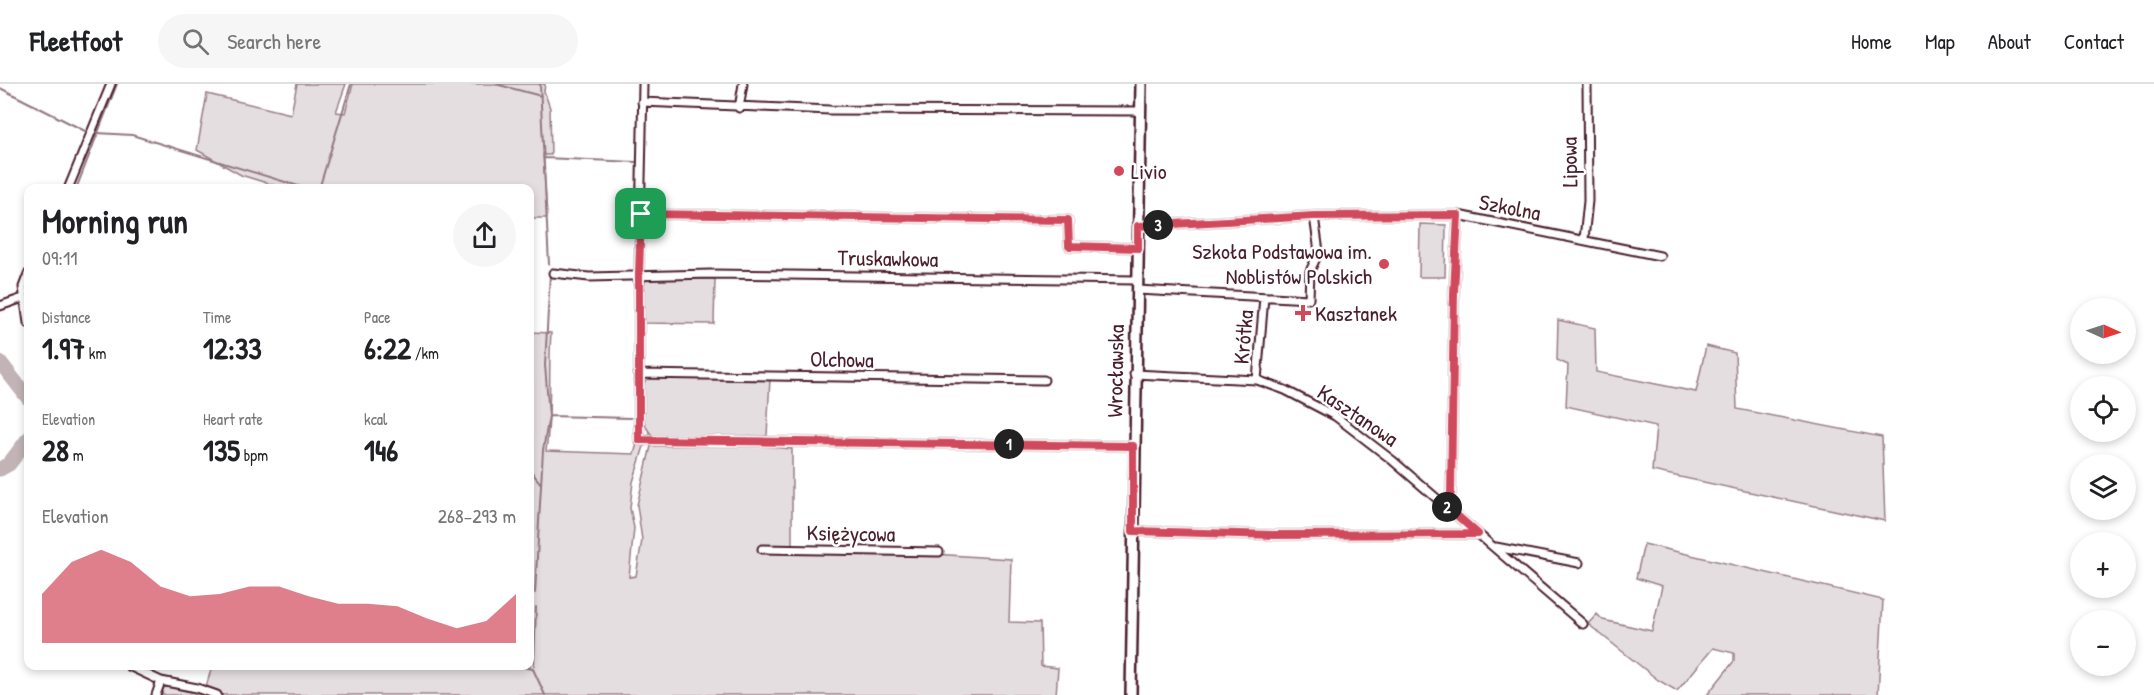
<!DOCTYPE html>
<meta charset="utf-8">
<style>
body{margin:0;font-family:"Patrick Hand",sans-serif;background:#f6f6f6;color:#202124;height:100vh;display:flex;flex-direction:column;font-size:22px;white-space:nowrap}
*{box-sizing:border-box;margin:0}
p{font-size:20px;color:#757577}
.icon{flex:none;width:33px;height:33px;fill:none;stroke:currentColor;stroke-width:2;stroke-linecap:round;stroke-linejoin:round}
.map{position:relative;flex:1;overflow:hidden}
.details{position:absolute;left:24px;top:100px;width:510px;height:486px;display:flex;flex-direction:column;background:#fff;border-radius:12px;box-shadow:0 3px 9px #0003}
.details>*{flex:none}
.needle{width:39px;rotate:93deg}
.fabs{position:absolute;left:2070px;top:214px;display:grid;gap:12px}
.fabs a{display:grid;place-items:center;width:66px;height:66px;border-radius:50%;background:#fff;box-shadow:0 3px 9px #0003;font-size:30px}
.pin{position:absolute;display:grid;place-items:center;width:51px;height:51px;color:#fff;margin:-26px;border-radius:12px;box-shadow:0 3px 9px #0006}
.km{position:absolute;width:30px;height:30px;margin:-15px;border-radius:50%;background:#222;color:#fff;font-size:16px;line-height:30px;text-align:center}
.round{display:grid;place-items:center;flex:none;width:63px;height:63px;border-radius:32px;background:#f6f6f6}
.head{display:flex;align-items:center;justify-content:space-between;height:102px;padding:0 18px}
h1{font-size:33px;font-weight:800;line-height:45px}
.metrics{display:grid;grid-template-columns:repeat(3,1fr);gap:9px;height:102px;padding:6px 18px}
.metrics div{display:grid;align-content:center}
.metrics b{font-size:30px;font-weight:800}
.metrics small{font-size:16px;font-weight:400}
.metrics p{font-size:16px}
.chart{height:168px;padding:12px 18px}
.chart p{display:flex;justify-content:space-between}
.chart svg{width:100%;height:108px;margin-top:6px;fill:#d1495b;opacity:.7}
header{display:flex;align-items:center;gap:36px;box-sizing:border-box;height:84px;padding:0 30px;background:#fff;border-bottom:2px solid #e0e0e0}
header strong{font-size:28px}
nav{display:flex;gap:33px;margin-inline-start:auto;font-size:21px}
.search{width:420px;height:54px;background:#f6f6f6;display:flex;align-items:center;gap:15px;box-sizing:border-box;padding:0 21px;border-radius:33px;color:#757577;font-size:22px}
.map>svg:first-child{display:block}
.green{fill:#e5dee0;stroke:#987e86;stroke-width:1.5}
.lines{fill:none;stroke-linecap:round;stroke-linejoin:round}
.stream{stroke:#91787e;stroke-width:2}
.river{stroke:#c1b3b6;stroke-width:15}
.street-casing{stroke:#4a1f2b;stroke-width:11}
.secondary-casing{stroke:#4a1f2b;stroke-width:14}
.street{stroke:#fff;stroke-width:7}
.secondary{stroke:#fff;stroke-width:9}
.route-casing{stroke:#fff;stroke-width:12}
.route{stroke:#d1495b;stroke-width:8}
.poi-dot{fill:#d1495b;stroke:#fff;stroke-width:2}
.labels{text-anchor:middle;dominant-baseline:central;stroke-width:5;stroke-linejoin:round;paint-order:stroke}
.street-label{font-size:22px;fill:#4a1f2b;stroke:#fff}
.poi-label{font-size:22px;fill:#4a1f2b;stroke:#fff;text-anchor:start}
</style>
<header>
<strong>Fleetfoot</strong>
<div class="search"><svg class="icon" aria-label="search" viewBox="0 0 24 24"><circle cx="10" cy="10" r="6"/><path d="M15 15l6 6"/></svg>Search here</div>
<nav><a>Home</a><a>Map</a><a>About</a><a>Contact</a></nav>
</header>
<div class="map">
<svg width="2154" height="611" viewBox="0 0 2154 611">
<rect width="100%" height="100%" fill="#fff"/>
<filter id="ink" filterUnits="userSpaceOnUse"><feTurbulence type="fractalNoise" baseFrequency=".0167" numOctaves="2"/><feDisplacementMap in="SourceGraphic" scale="12" xChannelSelector="R" yChannelSelector="G"/><feConvolveMatrix kernelMatrix="1 2 1 2 8 2 1 2 1" color-interpolation-filters="sRGB"/></filter>
<g filter="url(#ink)">
<!-- green -->
<path class="green" d="M 297,0 L 346,0 L 336,28 L 345,29 L 353,0 L 545,0 L 544,7 L 550,24 L 551,71 L 543,71 L 547,134 L 530,134 L 530,105 L 286,105 L 241,91 L 197,66 L 207,10 L 291,30 Z
M 1420,140 L 1446,141 L 1445,193 L 1419,193 Z
M 646,195 L 715,195 L 714,240 L 643,239 L 643,203 Z
M 1558,236 L 1595,244 L 1596,288 L 1696,308 L 1706,262 L 1735,269 L 1737,325 L 1882,353 L 1885,437 L 1652,387 L 1656,342 L 1566,322 L 1568,281 L 1557,276 Z
M 530,248 L 551,249 C 548,289 552,328 546,367 L 634,370 L 637,360 L 645,359 L 633,398 L 630,424 L 634,444 L 629,493 L 636,492 L 642,456 L 637,421 L 651,362 L 752,361 L 792,365 L 792,461 L 1011,475 L 1009,538 L 1040,539 L 1041,582 L 1058,584 L 1056,611 L 223,611 L 206,603 L 212,582 L 530,582 Z
M 649,293 L 770,294 L 767,352 L 654,353 C 640,342 634,305 649,293 Z
M 1644,460 L 1883,516 L 1878,611 L 1707,611 L 1734,577 L 1734,569 L 1713,564 L 1677,607 L 1658,596 L 1588,540 L 1597,530 L 1603,536 L 1652,547 L 1662,502 L 1636,494 Z
M 168,603 L 205,611 L 159,611 L 161,604 Z"/>
<g class="lines">
<!-- stream -->
<path class="stream" d="M 495,0 L 541,12
M 540,0 L 549,181
M 0,4 L 87,48
M 97,49 L 132,51 L 308,105
M 544,74 L 636,78
M 76,105 L 117,0
M 319,105 L 351,0
M 549,332 L 631,334
M 530,386 L 541,400
M 535,509 L 543,366 L 549,332 L 545,281 L 550,190
M 534,581 L 536,523
M 517,582 L 533,585 L 545,611
M 161,611 L 163,605"/>
<!-- river -->
<path class="river" d="M 0,278 L 28,314
M 0,385 L 9,380 L 28,355"/>
<defs>
<path id="street" d="M 643,0 L 639,190 L 639,356 L 1133,362
M 642,18 L 830,26 L 1140,27
M 739,24 L 743,0
M 68,105 L 111,0
M 641,130 L 1068,136 L 1069,162 L 1138,164
M 1138,142 L 1314,132 L 1458,131 L 1660,172
M 1584,155 L 1588,117 L 1587,0
M 553,189 L 589,193 L 711,190 L 1137,196
M 28,190 L 23,203 L 28,239
M 1137,206 L 1309,215 L 1310,187 L 1319,168 L 1314,132
M 0,222 L 23,214
M 638,290 L 1044,296
M 1134,290 L 1257,296 L 1285,306 L 1335,332 L 1392,376 L 1583,540
M 1257,296 L 1264,213
M 1445,421 L 1451,409 L 1454,209 L 1458,131
M 1133,447 L 1275,451 L 1478,450
M 1496,463 L 1579,479
M 762,465 L 939,468
M 129,582 L 161,597 L 197,604 L 217,611
M 156,611 L 161,597"/>
<path id="secondary" d="M 1131,611 L 1141,0"/>
</defs>
<!-- street casing -->
<use href="#street" class="street-casing"/>
<!-- secondary casing -->
<use href="#secondary" class="secondary-casing"/>
<!-- street -->
<use href="#street" class="street"/>
<!-- secondary -->
<use href="#secondary" class="secondary"/>
</g>
</g>
<g class="lines" filter="url(#ink)">
<defs>
<path id="route" d="M 641,130 L 1068,136 L 1069,162 L 1138,164 L 1138,142 L 1314,132 L 1458,131 L 1454,209 L 1451,409 L 1445,421 L 1478,450 L 1275,451 L 1133,447 L 1133,362 L 639,356 L 639,190 Z"/>
</defs>
<!-- route casing -->
<use href="#route" class="route-casing"/>
<!-- route -->
<use href="#route" class="route"/>
</g>
<!-- markers -->
<g class="poi-dot">
<circle cx="1119" cy="87" r="6"/>
<circle cx="1384" cy="180" r="6"/>
<path d="M1300 220h6v6h6v6h-6v6h-6v-6h-6v-6h6z"/>
</g>
<g class="labels">
<!-- street labels -->
<g class="street-label">
<text transform="translate(1569 78) rotate(-91)">Lipowa</text>
<text transform="translate(1510 123) rotate(11)">Szkolna</text>
<text transform="translate(888 174) rotate(1)">Truskawkowa</text>
<text transform="translate(1243 253) rotate(-85)">Krótka</text>
<text transform="translate(842 275) rotate(1)">Olchowa</text>
<text transform="translate(1115 287) rotate(-89)">Wrocławska</text>
<text transform="translate(1358 331) rotate(34)">Kasztanowa</text>
<text transform="translate(851 449) rotate(1)">Księżycowa</text>
</g>
<!-- poi labels -->
<g class="poi-label">
<text x="1131" y="87">Livio</text>
<text x="1372" y="167" text-anchor="end">Szkoła Podstawowa im.<tspan x="1372" dy="25">Noblistów Polskich</tspan></text>
<text x="1315" y="229">Kasztanek</text>
</g>
</g>
</svg>
<div class="fabs">
<a><svg class="needle" viewBox="-14 -14 28 28"><path d="M0-13l5 13h-10z" fill="#e53935"/><path d="M0 13l5-13h-10z" fill="#757577"/></svg></a>
<a><svg class="icon" aria-label="locate" viewBox="0 0 24 24"><circle cx="12" cy="12" r="6"/><path d="M12 2v4M12 18v4M2 12h4M18 12h4"/></svg></a>
<a><svg class="icon" aria-label="layers" viewBox="0 0 24 24"><path d="M12 4l9 5-9 5-9-5zM3 14l9 5 9-5"/></svg></a>
<a>+</a>
<a>−</a>
</div>
<div class="pin" style="left:641px;top:130px;background:#1e9e55"><svg class="icon" aria-label="arrive" viewBox="0 0 24 24"><path d="M6 21V4h12l-3 4 3 4H6"/></svg></div>
<b class="km" style="left:1009px;top:360px">1</b>
<b class="km" style="left:1447px;top:423px">2</b>
<b class="km" style="left:1158px;top:141px">3</b>
<section class="details">
<div class="head"><div><h1>Morning run</h1><p>09:11</p></div><a class="round"><svg class="icon" aria-label="share" viewBox="0 0 24 24"><path d="M12 15V3M7 8l5-5 5 5M5 13v7h14v-7"/></svg></a></div>
<div class="metrics">
<div><p>Distance</p><b>1.97<small> km</small></b></div>
<div><p>Time</p><b>12:33</b></div>
<div><p>Pace</p><b>6:22<small> /km</small></b></div>
</div>
<div class="metrics">
<div><p>Elevation</p><b>28<small> m</small></b></div>
<div><p>Heart rate</p><b>135<small> bpm</small></b></div>
<div><p>kcal</p><b>146</b></div>
</div>
<div class="chart"><p><span>Elevation</span>268–293 m</p>
<svg viewBox="0 0 160 44" preserveAspectRatio="none"><path d="M0 44V24L10 11L20 6L30 11L40 21L50 25L60 24L70 21L80 21L90 25L100 28L110 28L120 29L130 34L140 38L150 35L160 24V44z"/></svg>
</div>
</section>
</div>
